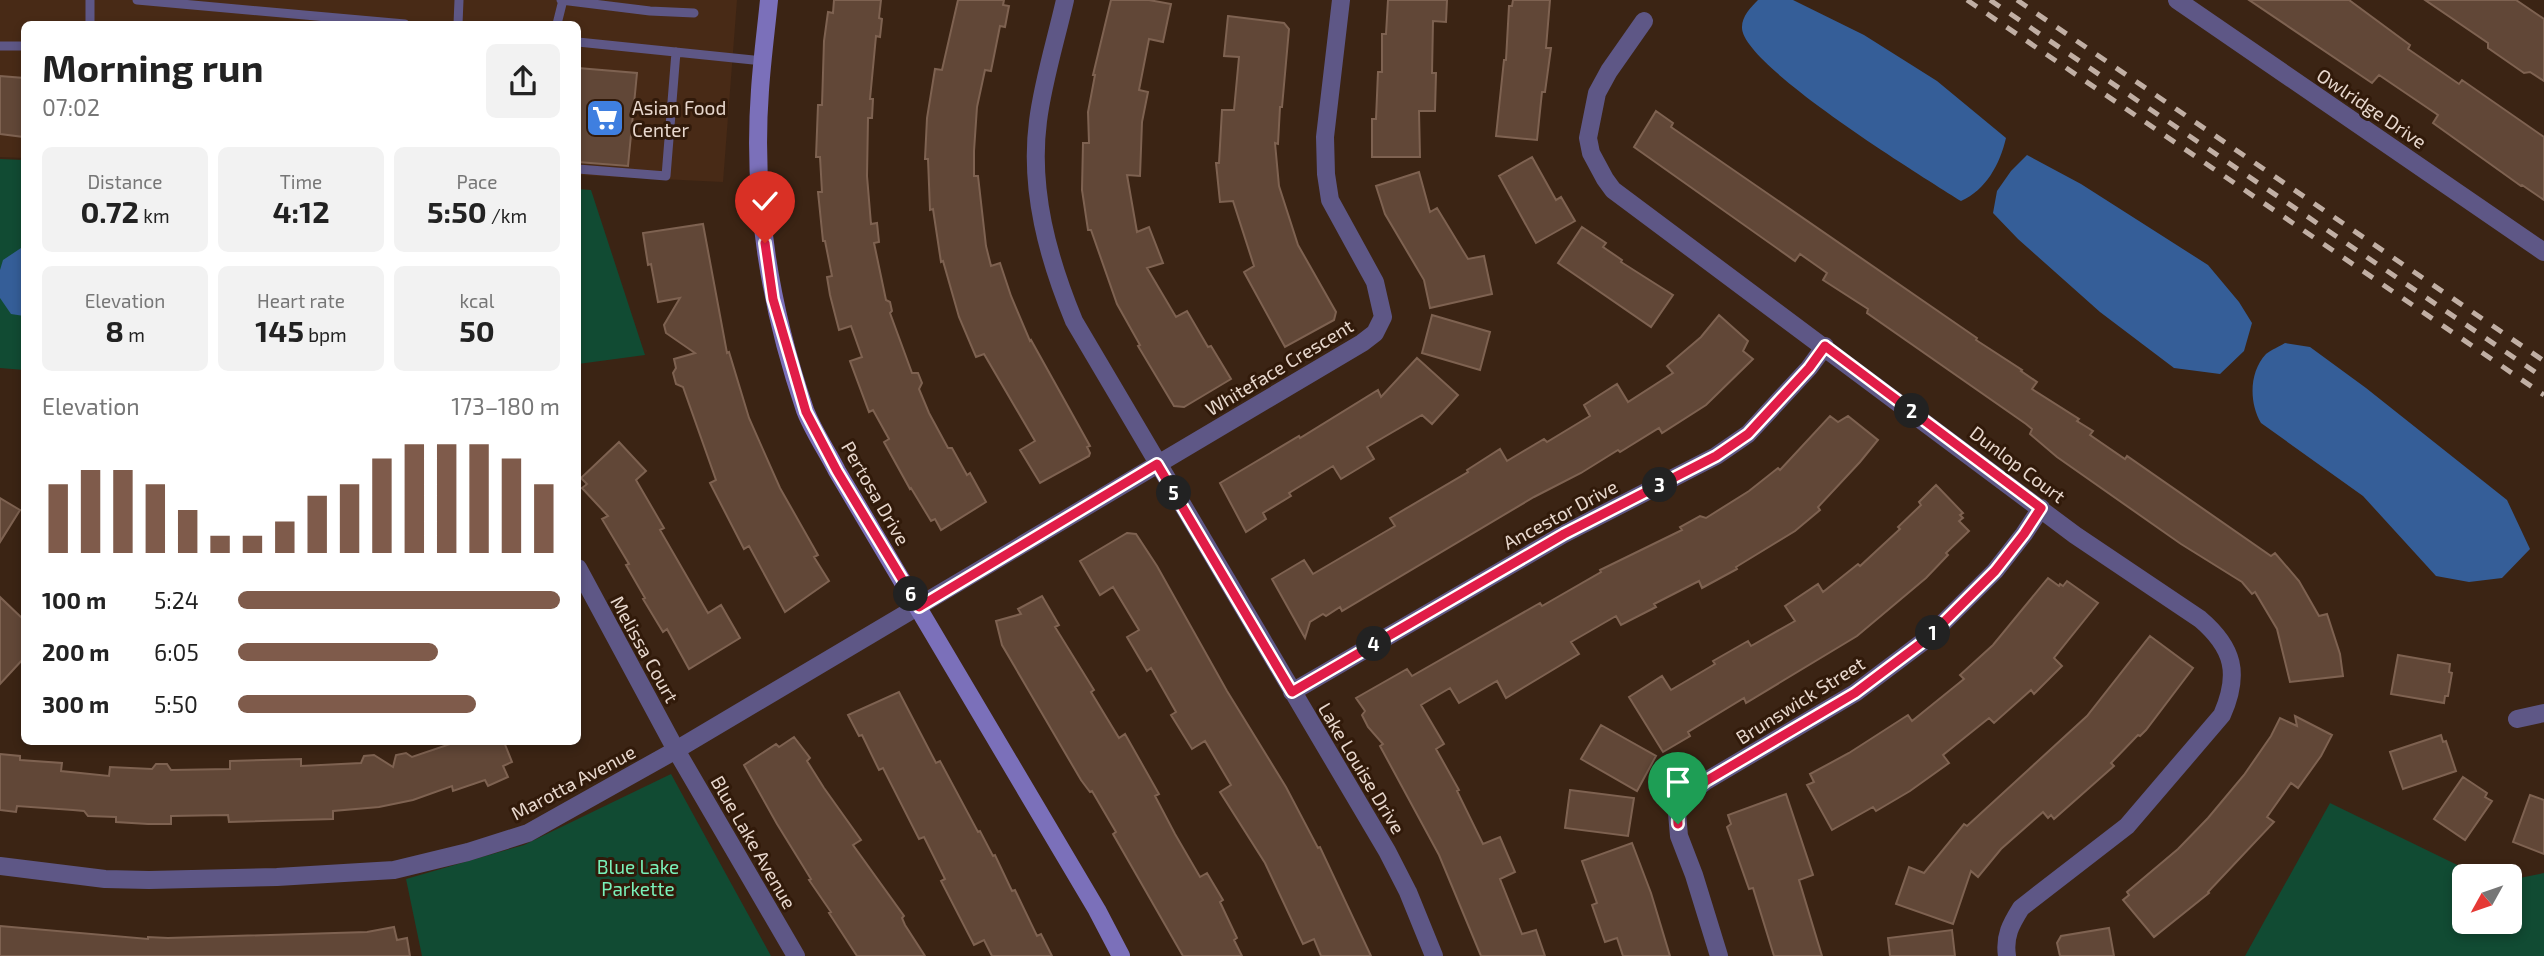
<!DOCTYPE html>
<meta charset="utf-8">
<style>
body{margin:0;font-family:"Exo 2",sans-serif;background:#f2f2f2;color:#222;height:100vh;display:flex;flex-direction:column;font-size:26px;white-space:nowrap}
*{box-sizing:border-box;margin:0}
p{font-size:23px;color:#767676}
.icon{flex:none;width:38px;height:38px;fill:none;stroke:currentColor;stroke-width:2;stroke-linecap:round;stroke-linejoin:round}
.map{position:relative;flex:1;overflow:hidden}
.drawer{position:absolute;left:21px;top:21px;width:560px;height:724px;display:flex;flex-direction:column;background:#fff;border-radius:10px;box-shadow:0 4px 10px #0003}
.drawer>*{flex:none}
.needle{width:46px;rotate:230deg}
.controls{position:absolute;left:2452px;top:864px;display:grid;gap:14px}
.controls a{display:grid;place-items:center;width:70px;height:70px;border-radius:10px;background:#fff;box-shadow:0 4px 10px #0003;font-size:35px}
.pin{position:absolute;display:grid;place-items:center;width:60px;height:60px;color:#fff;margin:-72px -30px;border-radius:50% 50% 50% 0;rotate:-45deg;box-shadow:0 0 7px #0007}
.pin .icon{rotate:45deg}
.km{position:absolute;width:35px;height:35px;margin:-18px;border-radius:50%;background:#222;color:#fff;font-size:19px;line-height:35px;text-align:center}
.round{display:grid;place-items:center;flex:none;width:74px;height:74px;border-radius:10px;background:#f2f2f2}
.headline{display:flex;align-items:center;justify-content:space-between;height:119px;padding:0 21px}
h1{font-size:38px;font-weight:700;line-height:52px}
.stats{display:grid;grid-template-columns:repeat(3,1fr);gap:10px;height:119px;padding:7px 21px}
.stats div{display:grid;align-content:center;border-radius:10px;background:#f2f2f2;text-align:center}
.stats b{font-size:30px;font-weight:700}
.stats small{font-size:19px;font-weight:400}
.stats p{font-size:19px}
.chart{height:196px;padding:14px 21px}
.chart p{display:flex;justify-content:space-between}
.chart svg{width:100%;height:126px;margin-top:7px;stroke:#7f5b4b;stroke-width:6}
ul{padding:0 21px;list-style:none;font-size:23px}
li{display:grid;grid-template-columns:112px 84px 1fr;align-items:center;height:52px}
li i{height:18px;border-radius:9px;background:#7f5b4b}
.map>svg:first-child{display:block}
.built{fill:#482a16}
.green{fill:#114b33}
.water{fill:#355e98}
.building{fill:#614737;stroke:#7e6251;stroke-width:2}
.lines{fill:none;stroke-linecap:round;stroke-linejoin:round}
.lane{stroke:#5e5786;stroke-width:9}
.street{stroke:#5e5786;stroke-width:18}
.secondary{stroke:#7b70ba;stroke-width:18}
.rail{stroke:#c1afa4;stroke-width:5;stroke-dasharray:12 12;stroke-linecap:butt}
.route-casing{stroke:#fff;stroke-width:14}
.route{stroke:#e11d48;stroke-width:9}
.labels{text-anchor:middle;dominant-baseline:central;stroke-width:6;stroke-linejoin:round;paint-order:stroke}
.poi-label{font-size:19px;fill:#e8d8ce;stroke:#311a0a;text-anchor:start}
.street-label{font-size:19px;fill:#e8d8ce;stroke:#311a0a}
.park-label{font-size:19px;fill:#79f1b9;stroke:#311a0a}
</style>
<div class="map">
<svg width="2544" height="956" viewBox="0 0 2544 956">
<rect width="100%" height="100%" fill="#3b2414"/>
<!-- built -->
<path class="built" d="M 0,0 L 737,0 L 723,182 L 578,175 L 578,24 L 24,24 L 24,158 L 0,157 Z"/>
<!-- green -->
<path class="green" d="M 0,159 L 24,160 L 24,370 L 0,368 Z
M 578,189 L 591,190 L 645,355 L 578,364 Z
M 671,774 L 771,956 L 422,956 L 406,879 L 524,845 Z
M 2330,803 L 2482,877 L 2464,877 L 2464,922 L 2510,922 L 2510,880 L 2544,873 L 2544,956 L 2245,956 Z"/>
<!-- water -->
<path class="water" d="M 1758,0 L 1793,0 L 1864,35 L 1937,81 L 2006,138 C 2000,164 1986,190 1961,201 C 1925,178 1740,65 1742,27 C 1742,16 1751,7 1758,0 Z
M 2027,155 L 2081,184 L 2208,265 L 2239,302 L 2252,323 L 2244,351 L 2220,374 L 2174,368 L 2100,312 L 2018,239 L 1993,213 L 1997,191 L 2011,171 Z
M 24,246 L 24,316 L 11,314 L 0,298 L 0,270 L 3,260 Z
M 2285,343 L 2310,347 L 2366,388 L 2507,500 L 2530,549 L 2502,578 L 2469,582 L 2436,576 L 2363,496 L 2261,423 C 2249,403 2249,372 2266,354 C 2271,350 2280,346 2285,343 Z"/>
<!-- building -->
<path class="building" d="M 834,0 L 881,0 L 879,18 L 882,19 L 880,37 L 876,36 L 870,99 L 873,99 L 872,118 L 868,118 L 867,176 L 871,224 L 877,223 L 879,242 L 874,243 L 886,300 L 890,302 L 892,311 L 890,313 L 912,373 L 918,373 L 922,383 L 919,389 L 929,413 L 948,448 L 952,448 L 967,475 L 970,473 L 986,502 L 941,530 L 935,519 L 931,521 L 911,488 L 910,489 L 884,442 L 889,439 L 873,410 L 869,412 L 850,361 L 862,357 L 851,326 L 839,330 L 830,295 L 827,277 L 832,276 L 825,241 L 823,241 L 818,192 L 822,192 L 820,157 L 816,157 L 818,105 L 822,105 L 824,41 L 828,12 L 833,13 Z
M 958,0 L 1004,0 L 1003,5 L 1009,6 L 1005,27 L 1000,26 L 991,71 L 985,70 L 977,107 L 974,151 L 974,176 L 978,176 L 986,246 L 991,266 L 1000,263 L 1011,296 L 1030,341 L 1031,340 L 1090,446 L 1087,447 L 1090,453 L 1089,456 L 1040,483 L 1020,450 L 1035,441 L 984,354 L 976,357 L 959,317 L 943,261 L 941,262 L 933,209 L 930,210 L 928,159 L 925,159 L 927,118 L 935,69 L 942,70 Z
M 1111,0 L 1149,0 L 1171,4 L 1163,42 L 1149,39 L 1139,90 L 1148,92 L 1142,122 L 1140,176 L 1127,175 L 1137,232 L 1149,227 L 1163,263 L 1147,268 L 1176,317 L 1187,311 L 1208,347 L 1211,346 L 1231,379 L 1184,407 L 1174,406 L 1138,346 L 1140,345 L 1117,304 L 1091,230 L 1088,230 L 1082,190 L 1083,143 L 1089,143 L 1088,112 L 1095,75 L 1093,75 Z
M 1388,0 L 1447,0 L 1446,22 L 1433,21 L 1432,73 L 1436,73 L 1435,111 L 1419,111 L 1420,157 L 1372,157 L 1372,119 L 1376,119 L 1378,72 L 1382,72 L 1382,34 L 1386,34 Z
M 1513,0 L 1550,0 L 1546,48 L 1551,48 L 1545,92 L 1542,92 L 1537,140 L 1496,136 L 1504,60 L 1506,60 L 1509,6 L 1512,6 Z
M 2249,0 L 2349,0 L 2410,45 L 2408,49 L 2459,84 L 2462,80 L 2544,137 L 2544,200 L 2522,185 L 2521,186 L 2433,123 L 2438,115 L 2379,75 L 2372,83 Z
M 2425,0 L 2516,0 L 2544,19 L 2544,81 L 2530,72 L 2524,73 L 2488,48 L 2488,43 Z
M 1228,16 L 1284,23 L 1289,29 L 1282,107 L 1280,107 L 1278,144 L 1275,143 L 1279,186 L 1298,245 L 1336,312 L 1334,320 L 1285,347 L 1244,272 L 1254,266 L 1233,201 L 1220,202 L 1216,163 L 1219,163 L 1222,110 L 1234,110 L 1239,57 L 1224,56 Z
M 578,68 L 637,73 L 628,166 L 578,162 Z
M 0,76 L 24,78 L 24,137 L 0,134 Z
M 1656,111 L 1673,123 L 1671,127 L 1977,338 L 1976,340 L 2022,370 L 2021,371 L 2037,382 L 2032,389 L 2079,419 L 2077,421 L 2093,431 L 2090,435 L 2125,459 L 2127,456 L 2271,556 L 2275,553 L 2299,581 L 2319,616 L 2327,614 L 2340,654 L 2343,676 L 2290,682 L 2277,629 L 2255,592 L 2252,594 L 2242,582 L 2181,544 L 2057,457 L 2030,434 L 2032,429 L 2026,424 L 1867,313 L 1868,309 L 1823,280 L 1827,273 L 1800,254 L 1795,261 L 1634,147 Z
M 1532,157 L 1556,200 L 1561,197 L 1575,221 L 1536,243 L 1499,176 Z
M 1419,172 L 1430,212 L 1437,208 L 1468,259 L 1484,256 L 1492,294 L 1430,308 L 1424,280 L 1385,214 L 1376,186 Z
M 703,224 L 727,353 L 729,352 L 749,418 L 780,488 L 818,555 L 814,557 L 829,581 L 785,612 L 749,546 L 744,549 L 710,483 L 716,480 L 683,387 L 676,384 L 673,373 L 676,368 L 674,359 L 695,353 L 666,333 L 664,325 L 680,298 L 658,302 L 651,264 L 648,265 L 643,233 Z
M 1582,227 L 1606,243 L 1603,247 L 1622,260 L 1621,262 L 1673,295 L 1651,327 L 1558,263 Z
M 1432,315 L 1490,332 L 1480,370 L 1422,353 Z
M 1719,315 L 1748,341 L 1743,351 L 1753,359 L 1706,405 L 1662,433 L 1659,428 L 1620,452 L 1618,450 L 1581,473 L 1534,497 L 1342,611 L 1340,607 L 1326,616 L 1323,614 L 1310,622 L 1305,638 L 1272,579 L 1304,560 L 1313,574 L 1395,526 L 1390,518 L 1468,472 L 1467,470 L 1500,449 L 1507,461 L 1544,439 L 1547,442 L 1590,416 L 1584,405 L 1617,384 L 1628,402 L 1673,373 L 1667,366 L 1701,337 Z
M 1417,358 L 1458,395 L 1432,424 L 1422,415 L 1367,447 L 1374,459 L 1341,479 L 1333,466 L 1289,493 L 1291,496 L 1263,513 L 1266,519 L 1246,532 L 1220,483 L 1299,436 L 1300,438 L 1378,390 L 1381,397 Z
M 1830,416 L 1838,422 L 1848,416 L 1878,440 L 1860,462 L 1818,507 L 1820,510 L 1795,531 L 1736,567 L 1737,569 L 1702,588 L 1699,581 L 1654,604 L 1656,607 L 1621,625 L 1616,616 L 1571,642 L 1579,654 L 1506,698 L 1497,681 L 1459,703 L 1450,688 L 1421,705 L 1444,744 L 1436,749 L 1459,790 L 1457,791 L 1483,844 L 1500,837 L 1515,872 L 1500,879 L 1522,934 L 1536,930 L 1545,956 L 1481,956 L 1439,855 L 1380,746 L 1383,744 L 1368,727 L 1362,715 L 1365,711 L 1356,698 L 1407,669 L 1412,676 L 1540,603 L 1542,606 L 1601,572 L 1600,570 L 1682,530 L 1680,527 L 1700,516 L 1706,518 L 1749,491 L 1778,468 L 1780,470 Z
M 619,442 L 646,471 L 636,480 L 664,528 L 660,530 L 708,613 L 721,605 L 740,638 L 689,669 L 667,629 L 663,632 L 643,599 L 645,598 L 626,565 L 629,564 L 602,519 L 608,516 L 582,488 L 587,484 L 581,478 Z
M 1936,485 L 1963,513 L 1960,515 L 1963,518 L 1959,521 L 1969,531 L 1946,553 L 1948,555 L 1926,578 L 1857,636 L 1746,703 L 1744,698 L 1688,732 L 1690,736 L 1663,752 L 1629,697 L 1662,676 L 1671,690 L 1715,664 L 1713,661 L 1748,641 L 1751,646 L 1795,621 L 1785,606 L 1818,584 L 1823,592 L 1858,564 L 1860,566 L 1900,529 L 1898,527 L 1921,505 L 1919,502 Z
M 0,498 L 20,510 L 0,542 Z
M 1127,533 L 1136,534 L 1157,566 L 1227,691 L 1286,787 L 1318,848 L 1320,847 L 1371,956 L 1321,956 L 1314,939 L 1303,944 L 1265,863 L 1220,792 L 1231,785 L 1205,741 L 1192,749 L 1171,715 L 1176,712 L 1151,668 L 1147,671 L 1127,637 L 1139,630 L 1113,587 L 1100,595 L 1080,561 Z
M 2048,578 L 2059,586 L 2060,584 L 2063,586 L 2067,581 L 2098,603 L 2054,658 L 2062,666 L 2034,694 L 2031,690 L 1994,723 L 1989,718 L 1943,755 L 1949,763 L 1910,791 L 1876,811 L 1873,807 L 1832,830 L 1807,785 L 1814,782 L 1810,774 L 1849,753 L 1908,715 L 1912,721 L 1964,679 L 1960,675 L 1993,645 Z
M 1042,596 L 1059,625 L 1055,627 L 1094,690 L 1091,692 L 1119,738 L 1125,734 L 1159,794 L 1155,796 L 1175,834 L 1200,877 L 1207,873 L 1223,900 L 1220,902 L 1237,938 L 1234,940 L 1242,956 L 1183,956 L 1113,834 L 1116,832 L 1092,791 L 1090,792 L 1081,780 L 1002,645 L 996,621 L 1021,614 L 1018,609 Z
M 0,597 L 24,620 L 24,658 L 0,684 Z
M 2150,636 L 2193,668 L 2146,730 L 2140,736 L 2138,735 L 2111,763 L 2114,766 L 2054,819 L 2051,815 L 2048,818 L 2043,812 L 2001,849 L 1978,877 L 1971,871 L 1953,924 L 1896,904 L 1909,867 L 1924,873 L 1964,824 L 1967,826 L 2087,716 Z
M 2398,655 L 2450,664 L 2449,672 L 2452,673 L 2448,696 L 2445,696 L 2444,703 L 2391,694 Z
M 899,692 L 936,763 L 940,761 L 978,832 L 980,831 L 993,856 L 995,855 L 1012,891 L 1015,890 L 1037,936 L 1041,934 L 1052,956 L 992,956 L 984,940 L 974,945 L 941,881 L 945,879 L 924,837 L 919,839 L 883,768 L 879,770 L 862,735 L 859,736 L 848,715 Z
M 2295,716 L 2332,735 L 2321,756 L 2298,788 L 2291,783 L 2267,817 L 2274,822 L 2208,892 L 2209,893 L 2154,937 L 2123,900 L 2129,895 L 2127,892 L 2178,849 L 2208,818 L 2244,775 L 2271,736 L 2280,718 L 2297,726 Z
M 1601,725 L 1656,756 L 1637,791 L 1581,759 Z
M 2441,735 L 2443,742 L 2446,741 L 2456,771 L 2403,789 L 2390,752 Z
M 794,737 L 810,758 L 807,761 L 824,788 L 861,840 L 853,845 L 904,916 L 902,918 L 905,925 L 925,956 L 857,956 L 829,913 L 831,912 L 809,880 L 811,879 L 777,824 L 744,765 L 776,744 L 779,747 Z
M 456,742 L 504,742 L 512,762 L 503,766 L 508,777 L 488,786 L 485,780 L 453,791 L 452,786 L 413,800 L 379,807 L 333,811 L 333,819 L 229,822 L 228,815 L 171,816 L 171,824 L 148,824 L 116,822 L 116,817 L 88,816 L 84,811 L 73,810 L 17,806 L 16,812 L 0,810 L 0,754 L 20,756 L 20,760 L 62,763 L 61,771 L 109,776 L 110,767 L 152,769 L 156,764 L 167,764 L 171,770 L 230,769 L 230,761 L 301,759 L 301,766 L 361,763 L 364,756 L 374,755 L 393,767 L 396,755 L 406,753 L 412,757 Z
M 2463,777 L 2487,793 L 2485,797 L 2492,801 L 2465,840 L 2434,819 Z
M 1570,790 L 1634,798 L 1628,836 L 1565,828 Z
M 1786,794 L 1813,875 L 1799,880 L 1822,956 L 1774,956 L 1753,888 L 1749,889 L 1727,827 L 1731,824 L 1728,815 Z
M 2530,795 L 2544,800 L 2544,854 L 2513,842 Z
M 1632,843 L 1651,893 L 1670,956 L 1623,956 L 1617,938 L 1605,942 L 1592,905 L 1597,903 L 1582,861 Z
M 0,926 L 148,939 L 148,937 L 168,938 L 367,932 L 394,927 L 397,940 L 407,938 L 410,956 L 0,956 Z
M 2109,928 L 2114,956 L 2060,956 L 2057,943 L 2061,936 Z
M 1952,930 L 1955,956 L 1890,956 L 1888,938 Z"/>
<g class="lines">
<!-- lane -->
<path class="lane" d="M 137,0 L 405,24
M 561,0 L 650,11 L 694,13
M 90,24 L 90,0
M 458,24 L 459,0
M 557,24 L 563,0
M 578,42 L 763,61
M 0,46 L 24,46
M 578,169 L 666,176 L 676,52"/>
<!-- street -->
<path class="street" d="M 1065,0 C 1056,40 1043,81 1038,121 C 1029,190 1048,258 1074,321 L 1387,851 L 1408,892 L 1434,956
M 2177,0 L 2544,252
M 1644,21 L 1609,71 L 1597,93 L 1588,138 L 1591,153 L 1605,179 L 1613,190 L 2075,535 L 2200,619 C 2234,648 2240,674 2222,715 L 2127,826 L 2021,908 C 2011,924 2004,936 2007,956
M 578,568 L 676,750 L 796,956
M 1292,692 L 1564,534 L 1716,456 L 1748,434 L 1809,368 L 1825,346
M 2517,719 L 2544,713
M 0,866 L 105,879 L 149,880 L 277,877 L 394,870 L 468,852 L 528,833 L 676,750 L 1362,343 L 1375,333 L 1383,317 L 1375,282 L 1330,200 L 1326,174 L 1325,137 L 1341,0
M 1719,956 L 1694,875 L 1679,836 L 1677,813 L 1688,795 L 1706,781 L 1855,693 L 1928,638 L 1995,571 L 2024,534 L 2041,508"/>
<!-- secondary -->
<path class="secondary" d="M 769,0 C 766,30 762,60 760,90 C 752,198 770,308 805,410 C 813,431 827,451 837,471 L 1097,910 L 1121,956"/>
<!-- rail -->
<path class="rail" d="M 1967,0 L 2544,395
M 1990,0 L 2544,378
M 2017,0 L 2544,361"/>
</g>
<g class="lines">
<defs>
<path id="route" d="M 765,243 L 773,299 L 806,412 L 837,471 L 919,607 L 1157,464 L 1292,692 L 1564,534 L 1716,456 L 1748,434 L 1809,368 L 1825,346 L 2041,508 L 2024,534 L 1995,571 L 1928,638 L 1855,693 L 1706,781 C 1691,793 1676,803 1678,824"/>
</defs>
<!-- route casing -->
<use href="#route" class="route-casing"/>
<!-- route -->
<use href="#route" class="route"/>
</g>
<!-- icons -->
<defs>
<symbol id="supermarket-square" viewBox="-11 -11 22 22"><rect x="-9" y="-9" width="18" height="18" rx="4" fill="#3f7fe0" stroke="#311a0a"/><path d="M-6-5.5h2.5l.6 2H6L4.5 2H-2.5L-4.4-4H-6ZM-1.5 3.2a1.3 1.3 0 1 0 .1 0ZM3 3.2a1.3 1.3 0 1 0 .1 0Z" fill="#fff"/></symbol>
</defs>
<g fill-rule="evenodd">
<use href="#supermarket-square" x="583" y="96" width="44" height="44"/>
</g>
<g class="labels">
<!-- poi labels -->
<g class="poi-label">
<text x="632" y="107">Asian Food<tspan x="632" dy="22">Center</tspan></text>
</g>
<!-- street labels -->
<g class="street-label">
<text transform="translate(2372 108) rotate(34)">Owlridge Drive</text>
<text transform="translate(1279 367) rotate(-31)">Whiteface Crescent</text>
<text transform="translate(2018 464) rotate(37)">Dunlop Court</text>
<text transform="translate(876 493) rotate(60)">Pertosa Drive</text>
<text transform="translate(1560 514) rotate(-28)">Ancestor Drive</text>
<text transform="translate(645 649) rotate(61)">Melissa Court</text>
<text transform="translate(1800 700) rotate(-32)">Brunswick Street</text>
<text transform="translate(1362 768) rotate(59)">Lake Louise Drive</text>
<text transform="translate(573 782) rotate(-28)">Marotta Avenue</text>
<text transform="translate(754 842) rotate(60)">Blue Lake Avenue</text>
</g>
<!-- park labels -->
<g class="park-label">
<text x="638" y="866">Blue Lake<tspan x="638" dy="22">Parkette</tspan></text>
</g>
</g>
</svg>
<div class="controls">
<a><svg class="needle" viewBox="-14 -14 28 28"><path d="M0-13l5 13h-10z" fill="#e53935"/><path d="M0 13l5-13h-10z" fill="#767676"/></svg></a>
</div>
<div class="pin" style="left:1678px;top:824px;background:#1e9e55"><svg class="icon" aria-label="arrive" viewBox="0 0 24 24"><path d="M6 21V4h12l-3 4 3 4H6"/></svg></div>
<div class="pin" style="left:765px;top:243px;background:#d93025"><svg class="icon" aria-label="check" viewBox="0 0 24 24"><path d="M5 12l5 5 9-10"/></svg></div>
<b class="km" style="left:1933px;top:633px">1</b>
<b class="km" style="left:1912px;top:411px">2</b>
<b class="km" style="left:1660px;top:485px">3</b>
<b class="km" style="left:1374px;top:644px">4</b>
<b class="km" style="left:1174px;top:493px">5</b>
<b class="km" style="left:911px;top:594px">6</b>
<section class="drawer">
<div class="headline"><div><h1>Morning run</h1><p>07:02</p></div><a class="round"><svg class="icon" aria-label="share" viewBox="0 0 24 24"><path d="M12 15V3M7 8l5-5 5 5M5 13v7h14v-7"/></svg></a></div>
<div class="stats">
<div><p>Distance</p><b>0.72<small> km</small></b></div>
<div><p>Time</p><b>4:12</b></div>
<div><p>Pace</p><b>5:50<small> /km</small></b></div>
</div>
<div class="stats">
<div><p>Elevation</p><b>8<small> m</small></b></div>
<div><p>Heart rate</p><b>145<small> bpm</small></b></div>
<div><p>kcal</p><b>50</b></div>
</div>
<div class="chart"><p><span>Elevation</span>173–180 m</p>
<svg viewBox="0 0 160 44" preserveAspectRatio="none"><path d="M5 44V20M15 44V15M25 44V15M35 44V20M45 44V29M55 44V38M65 44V38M75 44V33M85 44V24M95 44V20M105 44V11M115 44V6M125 44V6M135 44V6M145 44V11M155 44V20"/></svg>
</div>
<ul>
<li><b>100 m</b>5:24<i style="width:100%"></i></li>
<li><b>200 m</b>6:05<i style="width:62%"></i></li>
<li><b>300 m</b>5:50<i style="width:74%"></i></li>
</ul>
</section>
</div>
